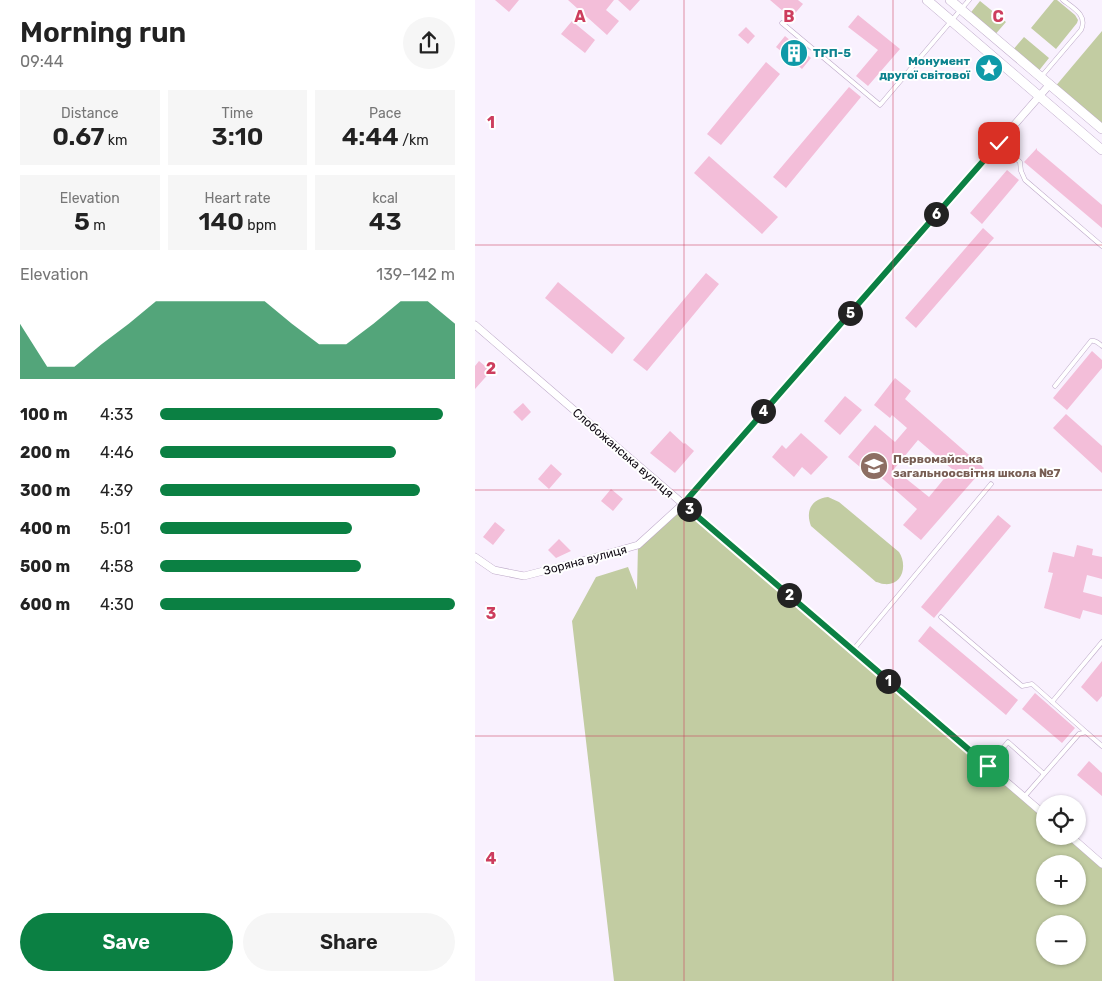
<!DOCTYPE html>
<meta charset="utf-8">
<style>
body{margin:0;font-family:Rubik,sans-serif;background:#f6f6f6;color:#222;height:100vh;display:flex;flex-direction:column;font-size:19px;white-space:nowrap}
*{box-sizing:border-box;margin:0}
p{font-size:16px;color:#767676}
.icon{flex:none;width:28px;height:28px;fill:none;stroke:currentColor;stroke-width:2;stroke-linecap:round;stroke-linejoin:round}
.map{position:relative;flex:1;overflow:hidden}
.details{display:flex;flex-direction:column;background:#fff;width:475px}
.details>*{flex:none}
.buttons{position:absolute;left:561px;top:795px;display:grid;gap:10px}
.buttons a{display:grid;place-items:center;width:50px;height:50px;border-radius:50%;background:#fff;box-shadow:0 1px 4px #0004;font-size:25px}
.pin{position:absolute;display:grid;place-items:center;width:42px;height:42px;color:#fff;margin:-21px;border-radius:10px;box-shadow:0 2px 8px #0006}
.km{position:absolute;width:25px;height:25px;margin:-12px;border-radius:50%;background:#222;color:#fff;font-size:14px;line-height:25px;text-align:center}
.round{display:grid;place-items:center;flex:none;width:52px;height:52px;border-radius:26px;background:#f6f6f6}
.overview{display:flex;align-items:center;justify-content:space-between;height:85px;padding:0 20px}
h1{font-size:28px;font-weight:600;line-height:38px}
.stats{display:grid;grid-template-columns:repeat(3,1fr);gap:8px;height:85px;padding:5px 20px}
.stats div{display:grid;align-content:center;border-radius:0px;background:#f6f6f6;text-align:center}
.stats b{font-size:25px;font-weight:600}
.stats small{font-size:14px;font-weight:400}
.stats p{font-size:14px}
.chart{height:140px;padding:10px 20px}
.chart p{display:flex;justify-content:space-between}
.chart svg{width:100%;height:90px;margin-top:5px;fill:#0b8043;opacity:.7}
.action{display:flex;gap:10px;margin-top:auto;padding:10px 20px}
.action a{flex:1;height:58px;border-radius:30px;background:#0b8043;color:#fff;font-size:20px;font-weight:600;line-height:58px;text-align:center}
.action a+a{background:#f6f6f6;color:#222}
ul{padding:0 20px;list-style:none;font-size:16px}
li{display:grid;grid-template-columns:80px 60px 1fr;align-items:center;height:38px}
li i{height:12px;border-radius:6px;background:#0b8043}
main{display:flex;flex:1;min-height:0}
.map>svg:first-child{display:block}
.green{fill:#c2cca2;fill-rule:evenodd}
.building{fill:#f3bed9;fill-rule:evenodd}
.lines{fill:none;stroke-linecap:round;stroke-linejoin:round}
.service-casing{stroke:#bda9c8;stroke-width:5}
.minor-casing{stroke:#bda9c8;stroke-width:8}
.tertiary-casing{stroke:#bda9c8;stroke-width:10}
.service{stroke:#fff;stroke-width:4}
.minor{stroke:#fff;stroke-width:7}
.tertiary{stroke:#fff;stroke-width:9}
.route-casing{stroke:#fff;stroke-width:10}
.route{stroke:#0b8043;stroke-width:6}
.grid{fill:none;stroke:#cd3d5d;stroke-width:1;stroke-opacity:0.55}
.labels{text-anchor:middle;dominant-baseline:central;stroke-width:4;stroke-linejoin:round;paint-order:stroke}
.culture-label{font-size:12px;font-weight:bold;fill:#0d838f;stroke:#fff;text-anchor:start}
.street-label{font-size:12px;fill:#0f0913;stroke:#fff}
.education-label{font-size:12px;font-weight:bold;fill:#785e54;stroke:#fff;text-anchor:start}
.grid-label{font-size:16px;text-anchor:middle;font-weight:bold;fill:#cd3d5d;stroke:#fff;stroke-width:4;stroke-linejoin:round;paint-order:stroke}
</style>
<main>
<section class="details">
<div class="overview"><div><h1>Morning run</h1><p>09:44</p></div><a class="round"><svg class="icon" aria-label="share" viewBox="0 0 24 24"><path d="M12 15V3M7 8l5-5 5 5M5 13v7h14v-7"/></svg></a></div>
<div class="stats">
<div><p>Distance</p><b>0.67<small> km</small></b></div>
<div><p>Time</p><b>3:10</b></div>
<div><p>Pace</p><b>4:44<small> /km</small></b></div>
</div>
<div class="stats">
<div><p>Elevation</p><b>5<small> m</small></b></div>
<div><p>Heart rate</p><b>140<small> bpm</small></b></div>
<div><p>kcal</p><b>43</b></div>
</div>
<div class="chart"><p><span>Elevation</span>139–142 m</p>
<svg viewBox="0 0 160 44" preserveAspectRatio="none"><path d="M0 44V17L10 38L20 38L30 27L40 17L50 6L60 6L70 6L80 6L90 6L100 17L110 27L120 27L130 17L140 6L150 6L160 17V44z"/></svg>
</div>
<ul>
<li><b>100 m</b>4:33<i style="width:96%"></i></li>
<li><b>200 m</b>4:46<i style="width:80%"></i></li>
<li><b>300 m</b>4:39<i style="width:88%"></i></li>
<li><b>400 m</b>5:01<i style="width:65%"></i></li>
<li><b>500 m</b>4:58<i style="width:68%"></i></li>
<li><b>600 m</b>4:30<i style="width:100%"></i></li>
</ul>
<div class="action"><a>Save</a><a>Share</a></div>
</section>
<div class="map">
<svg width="627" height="981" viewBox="0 0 627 981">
<rect width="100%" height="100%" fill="#f9f1fe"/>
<!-- green -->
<path class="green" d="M 579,0 L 582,0 L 600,15 L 603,20 L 602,23 L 581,49 L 556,28 Z
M 505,1 L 531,22 L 518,37 L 493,16 Z
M 627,31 L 627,129 L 579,88 Z
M 549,37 L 574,58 L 562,73 L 536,52 Z
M 353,497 L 364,502 L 424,552 C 433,566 427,586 409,584 C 406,584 403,582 401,582 L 336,526 C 330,510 337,499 353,497 Z
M 208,504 L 570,815 L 570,836 L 595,836 L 627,864 L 627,981 L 139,981 L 97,621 L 121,577 L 153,567 L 162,590 L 163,545 ZM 570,864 L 602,864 L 602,896 L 570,896 ZM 570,924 L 602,924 L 602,956 L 570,956 Z"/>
<!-- building -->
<path class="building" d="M 20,0 L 44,0 L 34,12 Z
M 93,0 L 139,0 L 131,10 L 144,21 L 132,35 Z
M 143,0 L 165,0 L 155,11 Z
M 295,0 L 323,0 L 328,4 L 316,18 Z
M 383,15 L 425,49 L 393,86 L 381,76 L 403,50 L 373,27 Z
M 97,21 L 120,40 L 110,53 L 86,34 Z
M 271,27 L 280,36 L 273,44 L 263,35 Z
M 310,36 L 336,58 L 327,69 L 301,47 Z
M 291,62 L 305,74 L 246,145 L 232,134 Z
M 374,87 L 386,97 L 311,188 L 298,177 Z
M 562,148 L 562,150 L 627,205 L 627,228 L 549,162 Z
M 234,156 L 303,217 L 287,234 L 219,173 Z
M 532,170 L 544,180 L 507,224 L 495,213 Z
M 508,228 L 519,238 L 441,328 L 430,318 Z
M 231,273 L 244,284 L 172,371 L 158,360 Z
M 83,282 L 150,338 L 137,354 L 70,298 Z
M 617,351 L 627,360 L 627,368 L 592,410 L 578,398 Z
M 4,361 L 16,371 L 0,389 L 0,366 Z
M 420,378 L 436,391 L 430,399 L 509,468 L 446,540 L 428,525 L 442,509 L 401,473 L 397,477 L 373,457 L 400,425 L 420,442 L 432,428 L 417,415 L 415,418 L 399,405 ZM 443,440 L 477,469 L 454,497 L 419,469 Z
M 370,396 L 387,410 L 365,435 L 349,421 Z
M 48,403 L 56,412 L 47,421 L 38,412 Z
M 591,414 L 627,446 L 627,473 L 578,428 Z
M 195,431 L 209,444 L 210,443 L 219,451 L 200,473 L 175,453 Z
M 326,433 L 353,457 L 336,475 L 327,467 L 319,477 L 297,457 L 307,445 L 311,449 Z
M 76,464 L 87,474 L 74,489 L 63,479 Z
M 136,489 L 148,499 L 138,511 L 126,501 Z
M 523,515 L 536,526 L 459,618 L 446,607 Z
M 20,522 L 30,530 L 18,545 L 8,537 Z
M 84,539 L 96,551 L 81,558 L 73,550 Z
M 602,545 L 618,549 L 617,555 L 627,557 L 627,579 L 612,575 L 608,592 L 627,597 L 627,615 L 608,610 L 605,619 L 569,608 L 578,573 L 573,572 L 578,552 L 599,557 Z
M 455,626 L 543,700 L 531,715 L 443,641 Z
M 627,661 L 627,696 L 622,702 L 606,687 Z
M 560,693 L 600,728 L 587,743 L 547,709 Z
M 614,761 L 627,773 L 627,796 L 602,775 Z"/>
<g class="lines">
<defs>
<path id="service" d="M 307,23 L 405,105 L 494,0
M 566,77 L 606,30 C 613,15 598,8 588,0
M 524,143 L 545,162 L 546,171 L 550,180 L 627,246
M 580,386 L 616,341 C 621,340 623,343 627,346
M 466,617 L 547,686 L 557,684 L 611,732
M 378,650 L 516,484
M 577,702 L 627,642
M 513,766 L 533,742 L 569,774
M 549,797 L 604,734 L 611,732 L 627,746"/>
<path id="minor" d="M 0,325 L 570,815
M 0,557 L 19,570 L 49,576 L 107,561 L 163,545 L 208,504 L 575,84 L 578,87
M 595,836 L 627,864"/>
<path id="tertiary" d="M 452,0 L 627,150
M 475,0 L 627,129"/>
</defs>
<!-- service casing -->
<use href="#service" class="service-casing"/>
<!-- minor casing -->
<use href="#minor" class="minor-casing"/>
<!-- tertiary casing -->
<use href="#tertiary" class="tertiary-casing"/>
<!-- service -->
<use href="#service" class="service"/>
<!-- minor -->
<use href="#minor" class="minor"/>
<!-- tertiary -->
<use href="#tertiary" class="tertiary"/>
</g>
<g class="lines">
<defs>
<path id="route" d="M 513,766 L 208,504 L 524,143"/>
</defs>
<!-- route casing -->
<use href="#route" class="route-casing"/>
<!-- route -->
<use href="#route" class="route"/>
</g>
<!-- grid -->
<path class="grid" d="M 209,0 L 209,981M 418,0 L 418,981M 0,245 L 627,245M 0,490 L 627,490M 0,736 L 627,736"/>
<!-- icons -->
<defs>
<symbol id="building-disc" viewBox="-11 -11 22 22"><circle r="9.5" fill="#0f9aa8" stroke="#fff"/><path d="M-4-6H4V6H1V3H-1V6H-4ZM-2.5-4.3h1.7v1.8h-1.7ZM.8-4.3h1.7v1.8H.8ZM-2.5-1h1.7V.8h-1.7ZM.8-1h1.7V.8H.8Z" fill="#fff"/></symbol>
<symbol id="sight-disc" viewBox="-11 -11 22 22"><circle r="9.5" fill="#0f9aa8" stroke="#fff"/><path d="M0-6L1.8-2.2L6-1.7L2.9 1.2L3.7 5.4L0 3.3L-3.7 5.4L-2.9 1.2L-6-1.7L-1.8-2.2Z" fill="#fff"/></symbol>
<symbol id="school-disc" viewBox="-11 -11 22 22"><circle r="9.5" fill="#8d6e63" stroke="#fff"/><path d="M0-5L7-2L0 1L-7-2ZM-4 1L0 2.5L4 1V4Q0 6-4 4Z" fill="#fff"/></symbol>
</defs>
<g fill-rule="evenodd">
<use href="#building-disc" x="303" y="37" width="32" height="32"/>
<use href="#sight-disc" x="498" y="52" width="32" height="32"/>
<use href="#school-disc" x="383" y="450" width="32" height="32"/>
</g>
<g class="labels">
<!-- culture labels -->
<g class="culture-label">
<text x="338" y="53">ТРП-5</text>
<text x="495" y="61" text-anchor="end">Монумент<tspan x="495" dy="14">другої світової</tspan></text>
</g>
<!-- street labels -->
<g class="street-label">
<text transform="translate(148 453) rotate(41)">Слобожанська вулиця</text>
<text transform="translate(110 560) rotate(-15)">Зоряна вулиця</text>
</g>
<!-- education labels -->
<g class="education-label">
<text x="418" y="459">Первомайська<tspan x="418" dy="14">загальноосвітня школа №7</tspan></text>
</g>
</g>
<g class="grid-label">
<text x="105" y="22">A</text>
<text x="314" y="22">B</text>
<text x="523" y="22">C</text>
<text x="16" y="128">1</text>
<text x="16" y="374">2</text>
<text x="16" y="619">3</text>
<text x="16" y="864">4</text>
</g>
</svg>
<div class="buttons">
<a><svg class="icon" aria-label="locate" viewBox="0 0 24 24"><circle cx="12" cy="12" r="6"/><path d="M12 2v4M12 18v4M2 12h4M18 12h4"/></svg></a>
<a>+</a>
<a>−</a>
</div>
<div class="pin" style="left:513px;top:766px;background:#1e9e55"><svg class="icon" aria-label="arrive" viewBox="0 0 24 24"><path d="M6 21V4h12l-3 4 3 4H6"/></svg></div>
<div class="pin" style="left:524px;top:143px;background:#d93025"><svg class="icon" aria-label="check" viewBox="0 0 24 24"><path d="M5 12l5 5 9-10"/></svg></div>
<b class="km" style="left:413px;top:681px">1</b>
<b class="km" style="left:314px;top:595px">2</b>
<b class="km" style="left:214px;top:509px">3</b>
<b class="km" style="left:288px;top:411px">4</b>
<b class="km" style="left:375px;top:313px">5</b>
<b class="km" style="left:461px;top:214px">6</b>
</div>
</main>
